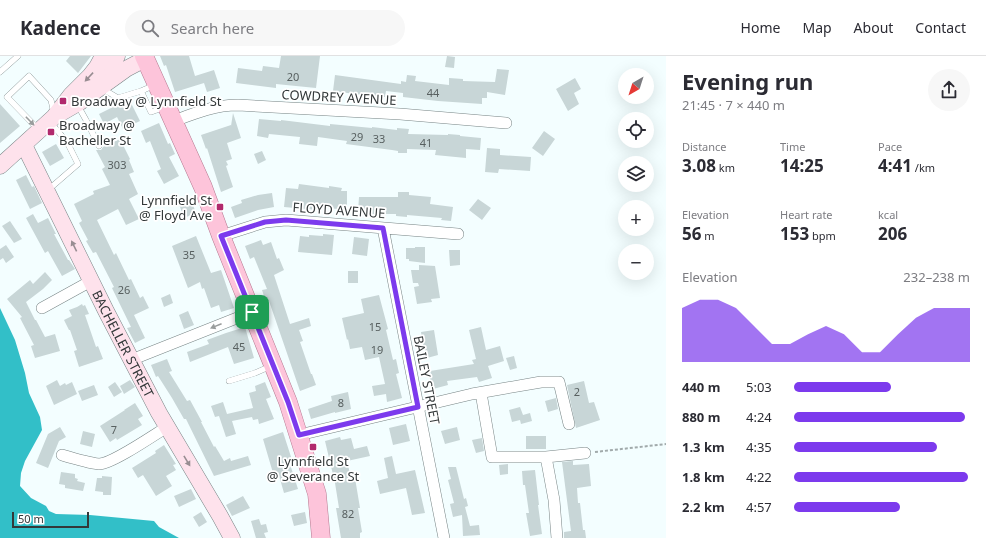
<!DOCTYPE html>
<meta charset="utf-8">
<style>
body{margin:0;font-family:"Noto Sans",sans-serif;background:#f7f7f7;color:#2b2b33;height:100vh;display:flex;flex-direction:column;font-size:15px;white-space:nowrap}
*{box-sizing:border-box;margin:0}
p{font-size:13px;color:#7c7c81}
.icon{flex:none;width:22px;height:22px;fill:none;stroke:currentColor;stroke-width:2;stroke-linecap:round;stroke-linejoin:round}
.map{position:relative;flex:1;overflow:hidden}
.details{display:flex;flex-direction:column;background:#fff;width:320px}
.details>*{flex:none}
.needle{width:26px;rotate:219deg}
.tools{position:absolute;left:618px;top:12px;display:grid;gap:8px}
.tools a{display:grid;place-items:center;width:36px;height:36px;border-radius:50%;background:#fff;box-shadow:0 4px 16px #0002;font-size:20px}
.scale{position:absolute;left:12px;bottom:10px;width:77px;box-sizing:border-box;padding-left:4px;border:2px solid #333839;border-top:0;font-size:11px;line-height:14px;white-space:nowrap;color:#333839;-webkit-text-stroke:3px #fff;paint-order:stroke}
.pin{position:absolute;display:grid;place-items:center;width:34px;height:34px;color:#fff;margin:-17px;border-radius:8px;box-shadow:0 2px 6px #0006}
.round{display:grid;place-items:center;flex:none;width:42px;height:42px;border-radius:21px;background:#f7f7f7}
.overview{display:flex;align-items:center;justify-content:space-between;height:68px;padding:0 16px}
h1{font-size:22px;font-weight:700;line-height:30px}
.figures{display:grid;grid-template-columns:repeat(3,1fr);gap:6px;height:68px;padding:4px 16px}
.figures div{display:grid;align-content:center}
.figures b{font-size:17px;font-weight:700}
.figures small{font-size:11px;font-weight:400}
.figures p{font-size:11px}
.chart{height:112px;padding:8px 16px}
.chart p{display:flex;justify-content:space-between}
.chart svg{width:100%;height:72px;margin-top:4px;fill:#7c3aed;opacity:.7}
ul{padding:0 16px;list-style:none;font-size:13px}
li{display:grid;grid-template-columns:64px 48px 1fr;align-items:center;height:30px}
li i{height:10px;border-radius:5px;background:#7c3aed}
header{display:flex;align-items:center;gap:24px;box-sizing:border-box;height:56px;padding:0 20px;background:#fff;border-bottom:1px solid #e1e1e2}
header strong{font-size:19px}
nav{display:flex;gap:22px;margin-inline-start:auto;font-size:14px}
.search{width:280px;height:36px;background:#f7f7f7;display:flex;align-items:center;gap:10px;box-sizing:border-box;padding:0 14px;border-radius:22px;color:#7c7c81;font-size:15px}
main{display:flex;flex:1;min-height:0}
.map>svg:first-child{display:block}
.water{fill:#32bfc8}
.building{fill:#c8d6d7}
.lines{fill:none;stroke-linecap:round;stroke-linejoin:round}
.lane-casing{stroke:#778485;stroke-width:6}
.street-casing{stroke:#778485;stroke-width:12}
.secondary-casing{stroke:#778485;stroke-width:17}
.primary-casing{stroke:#b57a91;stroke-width:19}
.path{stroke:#a1aaab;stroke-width:2;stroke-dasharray:3 2;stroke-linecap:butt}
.lane{stroke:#fff;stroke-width:5.5}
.street{stroke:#fff;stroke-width:11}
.secondary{stroke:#fee2ec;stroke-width:16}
.primary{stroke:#fdc4da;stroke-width:18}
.oneway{fill:#988d92}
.oneway2{fill:#999c9c}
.route-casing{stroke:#fff;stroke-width:8}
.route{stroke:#7c3aed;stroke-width:5}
.poi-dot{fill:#b12a6d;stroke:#fff;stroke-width:1.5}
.labels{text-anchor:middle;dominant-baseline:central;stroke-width:3.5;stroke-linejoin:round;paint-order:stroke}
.number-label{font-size:11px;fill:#586060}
.street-label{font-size:13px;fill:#333839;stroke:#fff}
.poi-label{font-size:13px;fill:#333839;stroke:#fff;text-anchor:start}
</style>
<header>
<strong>Kadence</strong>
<div class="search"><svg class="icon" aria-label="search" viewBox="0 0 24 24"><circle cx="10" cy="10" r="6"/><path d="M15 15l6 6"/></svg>Search here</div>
<nav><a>Home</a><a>Map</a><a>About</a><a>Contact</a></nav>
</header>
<main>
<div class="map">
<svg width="666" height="482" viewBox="0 0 666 482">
<rect width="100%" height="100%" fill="#f3feff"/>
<!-- water -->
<path class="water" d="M 0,252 L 15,284 L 25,317 L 29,337 L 40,361 L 42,374 L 25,405 L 21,417 L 20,430 L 31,442 L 46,450 L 49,455 L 56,458 L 90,459 L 154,465 L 159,471 L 179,482 L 0,482 Z"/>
<!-- building -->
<path class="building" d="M 70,0 L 91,0 L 78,17 L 66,5 Z
M 160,0 L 189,0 L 195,20 L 214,14 L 220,32 L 207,36 L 204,27 L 175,36 L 166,9 L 164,10 Z
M 281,0 L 320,0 L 316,32 L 276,28 L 276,32 L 236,27 L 238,12 L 262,15 L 263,10 L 279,12 Z
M 447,0 L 455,1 L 454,12 L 445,11 Z
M 497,13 L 509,14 L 505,39 L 487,36 L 487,42 L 482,42 L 482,48 L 438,45 L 403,41 L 403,37 L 386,35 L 385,41 L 362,38 L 362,39 L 333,35 L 335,19 L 401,28 L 401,25 L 406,26 L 407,19 L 416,20 L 415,25 L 449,29 L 449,22 L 463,23 L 463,25 L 495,26 Z
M 575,22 L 581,33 L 574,37 L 579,48 L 568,55 L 556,33 Z
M 129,43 L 140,65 L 123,73 L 117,61 L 104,68 L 99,58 Z
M 0,48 L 20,70 L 0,87 Z
M 233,57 L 241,82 L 227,87 L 232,103 L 226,105 L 228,109 L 226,110 L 233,131 L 221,136 L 207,92 L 206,93 L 201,79 L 231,69 L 231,70 Z
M 259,63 L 281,65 L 281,64 L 330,70 L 330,68 L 372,72 L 372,71 L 397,74 L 397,72 L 409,73 L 408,78 L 448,79 L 448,78 L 460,79 L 460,80 L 481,82 L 480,94 L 466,93 L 466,102 L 435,99 L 436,94 L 407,93 L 407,97 L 398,97 L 398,95 L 392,94 L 346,88 L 347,85 L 318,81 L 317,90 L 299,88 L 300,81 L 269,78 L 268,82 L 257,80 Z
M 159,67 L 168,88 L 170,87 L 175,98 L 169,101 L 179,120 L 164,128 L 157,115 L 161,113 L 150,85 L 146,87 L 141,75 Z
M 544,75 L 555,83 L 543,100 L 532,92 Z
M 120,83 L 130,103 L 129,104 L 134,116 L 129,118 L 138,138 L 129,143 L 139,163 L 126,169 L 118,153 L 97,164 L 114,199 L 116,197 L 129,224 L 131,223 L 140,242 L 143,240 L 149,252 L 134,259 L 145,282 L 135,287 L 127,272 L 131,271 L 112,232 L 114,231 L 96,196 L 93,197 L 86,185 L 88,184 L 79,167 L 82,165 L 74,148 L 94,138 L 93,135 L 110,129 L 102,113 L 105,111 L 96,94 L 101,94 L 103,91 Z
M 56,88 L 64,102 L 50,110 L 42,96 Z
M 487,92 L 500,93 L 500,99 L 531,101 L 530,115 L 499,113 L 498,117 L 485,116 Z
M 262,95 L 266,104 L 258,108 L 254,98 Z
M 26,119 L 32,131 L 34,130 L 42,147 L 30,153 L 16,124 Z
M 299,128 L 329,132 L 329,130 L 342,132 L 341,135 L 347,135 L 347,154 L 318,151 L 318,154 L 284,151 L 286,132 L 298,133 Z
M 398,136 L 409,136 L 409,139 L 431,141 L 430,148 L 453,151 L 451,165 L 441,164 L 442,162 L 407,159 L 407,161 L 396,160 L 396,158 L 370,158 L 358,156 L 359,141 L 398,141 Z
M 272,137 L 274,151 L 258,154 L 235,162 L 231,151 L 242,147 L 241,144 L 258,139 Z
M 478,143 L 491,152 L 482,164 L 469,154 Z
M 191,144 L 196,157 L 184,162 L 179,148 Z
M 33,158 L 38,167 L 48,162 L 56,178 L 54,178 L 68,204 L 69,204 L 75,213 L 62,220 L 48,195 L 45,197 L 26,162 Z
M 10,165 L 22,183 L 14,187 L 2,170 Z
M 323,178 L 334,179 L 332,199 L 298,196 L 300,180 L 309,181 L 309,179 L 323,180 Z
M 196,180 L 211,217 L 221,214 L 234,252 L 221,256 L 219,249 L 211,252 L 204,232 L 202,233 L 200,226 L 188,232 L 172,190 Z
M 354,181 L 369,183 L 367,200 L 352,198 Z
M 261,184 L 263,189 L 271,186 L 277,203 L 279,202 L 284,214 L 274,219 L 290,268 L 309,262 L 311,270 L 299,274 L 303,285 L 300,286 L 311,318 L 312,318 L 316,329 L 300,335 L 269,245 L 266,246 L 262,234 L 267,233 L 254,201 L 250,203 L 245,190 Z
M 6,189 L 14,201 L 6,207 L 3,202 L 0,204 L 0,193 Z
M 415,191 L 425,191 L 425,207 L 409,205 L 409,203 L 406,203 L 406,192 L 415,192 Z
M 449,194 L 460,194 L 460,209 L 450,210 Z
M 419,209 L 435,210 L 440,242 L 431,243 L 432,246 L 417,248 L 414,231 L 419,230 L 418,227 L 413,227 L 411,214 L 419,214 Z
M 348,215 L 358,215 L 358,227 L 348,227 Z
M 45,216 L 52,224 L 43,233 L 26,246 L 35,264 L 36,264 L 45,281 L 55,278 L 60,295 L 35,302 L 31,290 L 34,289 L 20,262 L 22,261 L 7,243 L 30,224 L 33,228 Z
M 170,238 L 173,247 L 164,251 L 161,242 Z
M 379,239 L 388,273 L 386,274 L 393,304 L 396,303 L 399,317 L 396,318 L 402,342 L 387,346 L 386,338 L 374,340 L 372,330 L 385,328 L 379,301 L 365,304 L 362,291 L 350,293 L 348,283 L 347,284 L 342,262 L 364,257 L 361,243 Z
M 82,248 L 83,250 L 85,249 L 89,258 L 85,259 L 96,291 L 98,290 L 103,303 L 79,311 L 74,295 L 77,294 L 70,274 L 69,274 L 64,264 L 72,260 L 69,254 L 77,251 Z
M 188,255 L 194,269 L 184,273 L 179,259 Z
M 245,271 L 254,302 L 234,308 L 228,291 L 190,306 L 187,296 L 209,288 L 207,284 L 226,277 Z
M 481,271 L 486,294 L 500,290 L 504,305 L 488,310 L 492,322 L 479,326 L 477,321 L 447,325 L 448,329 L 433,333 L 429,319 L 431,318 L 430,315 L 474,308 L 472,304 L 476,303 L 469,274 Z
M 434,274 L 438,299 L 427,302 L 424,289 L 423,289 L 421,276 Z
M 514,300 L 517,312 L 510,314 L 506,302 Z
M 167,303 L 172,315 L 169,316 L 187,345 L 190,344 L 202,366 L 201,366 L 214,391 L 215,390 L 224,405 L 230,402 L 231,405 L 248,400 L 251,409 L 214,420 L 186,363 L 184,363 L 172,342 L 158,320 L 156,321 L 151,309 Z
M 57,324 L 60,330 L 65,327 L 66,329 L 72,326 L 77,338 L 54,349 L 46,330 Z
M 130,324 L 135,331 L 124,338 L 120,330 Z
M 584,325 L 589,347 L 594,346 L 600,364 L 576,372 L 567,329 Z
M 115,326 L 122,336 L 114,341 L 108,331 Z
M 265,326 L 271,341 L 266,343 L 274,363 L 259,368 L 258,363 L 253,364 L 252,361 L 232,365 L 236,378 L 226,381 L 219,360 L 215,361 L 211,350 L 223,346 L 227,358 L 253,352 L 249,337 L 256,335 L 255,330 Z
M 94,329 L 98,339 L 82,345 L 78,335 Z
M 348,336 L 351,353 L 335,357 L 335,356 L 311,363 L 308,353 L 332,345 L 331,340 Z
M 556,342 L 558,353 L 548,356 L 545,345 Z
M 135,347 L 143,360 L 138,363 L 142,369 L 117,384 L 116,382 L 110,386 L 100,370 L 125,354 L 124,354 Z
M 520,351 L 523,359 L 530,357 L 532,365 L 521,368 L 520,364 L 512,366 L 509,354 Z
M 406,368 L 410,385 L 393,389 L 389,372 Z
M 60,371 L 66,381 L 59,385 L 48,412 L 36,407 L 48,378 Z
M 457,371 L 460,384 L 445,388 L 441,375 Z
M 83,375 L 95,378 L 92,391 L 80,388 Z
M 283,376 L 292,404 L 289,405 L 298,433 L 284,437 L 278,416 L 273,417 L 263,383 Z
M 526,380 L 546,380 L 546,393 L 526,393 Z
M 340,381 L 341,384 L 351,382 L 354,393 L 367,390 L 370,400 L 347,405 L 351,422 L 355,422 L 360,452 L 358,452 L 362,476 L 360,477 L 360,482 L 341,482 L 336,452 L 339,452 L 335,427 L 325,385 Z
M 482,382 L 484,395 L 476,397 L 472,384 Z
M 164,389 L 176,408 L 173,409 L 176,414 L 166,420 L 172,430 L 156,440 L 143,419 L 138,422 L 132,412 L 156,397 L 155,395 Z
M 392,400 L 396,418 L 415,414 L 425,457 L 412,459 L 406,432 L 380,438 L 377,425 L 388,422 L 384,402 Z
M 573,405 L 573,409 L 589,408 L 591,430 L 577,432 L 578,447 L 580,447 L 583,474 L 585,474 L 586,482 L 564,482 L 564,476 L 571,475 L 562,406 Z
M 508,408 L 508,418 L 500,419 L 499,409 Z
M 448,411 L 456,411 L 464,443 L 466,442 L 468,450 L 465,451 L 470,470 L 479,469 L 480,479 L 463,480 L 462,459 L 453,461 L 450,448 L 454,447 L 448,424 L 451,423 Z
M 535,414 L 539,449 L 538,449 L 542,478 L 530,480 L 526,457 L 529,457 L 525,429 L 523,429 L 522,415 Z
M 61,416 L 75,418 L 75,422 L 78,423 L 77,425 L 85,427 L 83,435 L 65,432 L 65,429 L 59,428 Z
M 102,420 L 112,421 L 111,439 L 103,439 L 103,436 L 95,435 L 97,422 L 102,422 Z
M 191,433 L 196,443 L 179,451 L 174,440 Z
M 243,440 L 250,452 L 232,460 L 226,449 Z
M 201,456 L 207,466 L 199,471 L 193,461 Z
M 305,456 L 307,467 L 294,470 L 291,459 Z
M 259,463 L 261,469 L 266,468 L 268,476 L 264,477 L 266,482 L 256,482 L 251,465 Z"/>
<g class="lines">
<defs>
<path id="lane" d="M 0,16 L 18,0
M 103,33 L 118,42 L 141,35 L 155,29
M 141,35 L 151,56 L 165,51
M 77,48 L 86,64 L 99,90
M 39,74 L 7,41 L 29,20 L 51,44 L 54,57
M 48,134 L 78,108 L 67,86 L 50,66
M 229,325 L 255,317 L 271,310"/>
<path id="street" d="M 174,65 C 195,57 215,49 238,49 L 400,58 L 506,67
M 383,172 L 444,482
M 221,180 L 265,166 L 286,164 L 458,178
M 42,252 L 91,225
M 131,304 L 252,256
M 481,337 L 492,401 L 546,401 L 585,397
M 299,379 L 472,338 L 541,326 L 559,326 L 569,368
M 62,399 C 72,402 89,407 99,408 C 112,408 154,379 167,371
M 546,401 L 554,444 L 557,482"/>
<g id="secondary">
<path d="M 100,25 C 107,17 113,9 117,0"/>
<path d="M 61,57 L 80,46 L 126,13 L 145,3"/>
<path id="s1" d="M 24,89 L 106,255 L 159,357 L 220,460 L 232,482"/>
<path d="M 0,110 L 54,61 L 71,39 L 90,20 L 97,11 L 103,0"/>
</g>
<path id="primary" d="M 144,0 L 203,131 L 221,180 L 288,346 L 317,438 L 321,482"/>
</defs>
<!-- lane casing -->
<use href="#lane" class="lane-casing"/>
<!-- street casing -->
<use href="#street" class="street-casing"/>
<!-- secondary casing -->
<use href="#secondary" class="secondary-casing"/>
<!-- primary casing -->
<use href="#primary" class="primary-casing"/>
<!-- path -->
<path class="path" d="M 595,396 L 666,388"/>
<!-- lane -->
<use href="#lane" class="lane"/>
<!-- street -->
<use href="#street" class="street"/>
<!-- secondary -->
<use href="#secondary" class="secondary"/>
<!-- primary -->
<use href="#primary" class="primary"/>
</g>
<!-- one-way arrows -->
<defs><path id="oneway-solid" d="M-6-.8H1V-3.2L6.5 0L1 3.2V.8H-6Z"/></defs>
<g class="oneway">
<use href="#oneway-solid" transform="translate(89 21) rotate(133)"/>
<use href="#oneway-solid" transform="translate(74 190) rotate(-116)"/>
<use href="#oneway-solid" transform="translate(187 405) rotate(59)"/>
</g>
<g class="oneway2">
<use href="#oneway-solid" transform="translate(30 65) rotate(46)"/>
<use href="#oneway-solid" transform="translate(216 270) rotate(158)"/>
</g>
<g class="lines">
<defs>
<path id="route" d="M 286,164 L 383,172 L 418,351 L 299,379 L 288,346 L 221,180 L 265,166 Z"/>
</defs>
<!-- route casing -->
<use href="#route" class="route-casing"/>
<!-- route -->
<use href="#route" class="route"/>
</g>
<!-- markers -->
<g class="poi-dot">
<rect x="59" y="41" width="8" height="8" rx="2"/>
<rect x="47" y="72" width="8" height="8" rx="2"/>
<rect x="216" y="147" width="8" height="8" rx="2"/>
<rect x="309" y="387" width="8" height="8" rx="2"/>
</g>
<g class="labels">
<!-- number labels -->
<g class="number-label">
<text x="293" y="20">20</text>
<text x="433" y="36">44</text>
<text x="357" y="80">29</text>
<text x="379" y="82">33</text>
<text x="426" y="86">41</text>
<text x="117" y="108">303</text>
<text x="189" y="198">35</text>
<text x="124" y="233">26</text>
<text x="375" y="270">15</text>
<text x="239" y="290">45</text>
<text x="377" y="293">19</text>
<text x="577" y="335">2</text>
<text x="341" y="346">8</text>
<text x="114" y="373">7</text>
<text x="348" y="457">82</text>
</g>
<!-- street labels -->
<g class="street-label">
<text transform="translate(339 41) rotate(3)">COWDREY AVENUE</text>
<text transform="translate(339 154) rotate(4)">FLOYD AVENUE</text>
<text stroke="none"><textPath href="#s1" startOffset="222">BACHELLER STREET</textPath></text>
<text transform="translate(427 324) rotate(79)">BAILEY STREET</text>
</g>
<!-- poi labels -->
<g class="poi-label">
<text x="71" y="45">Broadway @ Lynnfield St</text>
<text x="59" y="69">Broadway @<tspan x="59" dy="15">Bacheller St</tspan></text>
<text x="212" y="144" text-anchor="end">Lynnfield St<tspan x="212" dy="15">@ Floyd Ave</tspan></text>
<text x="313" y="405" text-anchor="middle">Lynnfield St<tspan x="313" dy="15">@ Severance St</tspan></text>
</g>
</g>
</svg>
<div class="tools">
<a><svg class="needle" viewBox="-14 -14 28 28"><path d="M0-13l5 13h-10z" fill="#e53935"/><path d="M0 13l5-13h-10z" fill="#7c7c81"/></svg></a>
<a><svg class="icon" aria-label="locate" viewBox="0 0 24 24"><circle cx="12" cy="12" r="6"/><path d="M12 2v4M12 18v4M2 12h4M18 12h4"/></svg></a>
<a><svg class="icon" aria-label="layers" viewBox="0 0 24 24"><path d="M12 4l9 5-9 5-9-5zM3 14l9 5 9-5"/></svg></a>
<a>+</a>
<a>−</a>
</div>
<div class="scale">50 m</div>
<div class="pin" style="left:252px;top:256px;background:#1e9e55"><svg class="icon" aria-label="arrive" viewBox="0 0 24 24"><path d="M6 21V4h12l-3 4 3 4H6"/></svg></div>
</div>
<section class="details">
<div class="overview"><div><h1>Evening run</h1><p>21:45 · 7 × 440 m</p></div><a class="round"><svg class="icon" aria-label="share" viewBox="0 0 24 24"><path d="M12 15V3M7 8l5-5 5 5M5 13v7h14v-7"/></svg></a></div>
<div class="figures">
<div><p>Distance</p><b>3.08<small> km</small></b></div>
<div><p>Time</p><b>14:25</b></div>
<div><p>Pace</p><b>4:41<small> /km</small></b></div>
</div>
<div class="figures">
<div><p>Elevation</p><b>56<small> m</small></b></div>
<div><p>Heart rate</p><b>153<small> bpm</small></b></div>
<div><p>kcal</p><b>206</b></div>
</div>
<div class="chart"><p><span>Elevation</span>232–238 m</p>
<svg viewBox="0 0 160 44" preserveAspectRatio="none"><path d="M0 44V11L10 6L20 6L30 11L40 22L50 33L60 33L70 27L80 22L90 27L100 38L110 38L120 27L130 17L140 11L150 11L160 11V44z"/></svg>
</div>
<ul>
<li><b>440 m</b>5:03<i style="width:55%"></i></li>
<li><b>880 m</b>4:24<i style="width:97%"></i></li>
<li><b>1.3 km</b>4:35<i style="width:81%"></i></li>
<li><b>1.8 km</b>4:22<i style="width:99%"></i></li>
<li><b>2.2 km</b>4:57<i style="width:60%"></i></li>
</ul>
</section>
</main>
